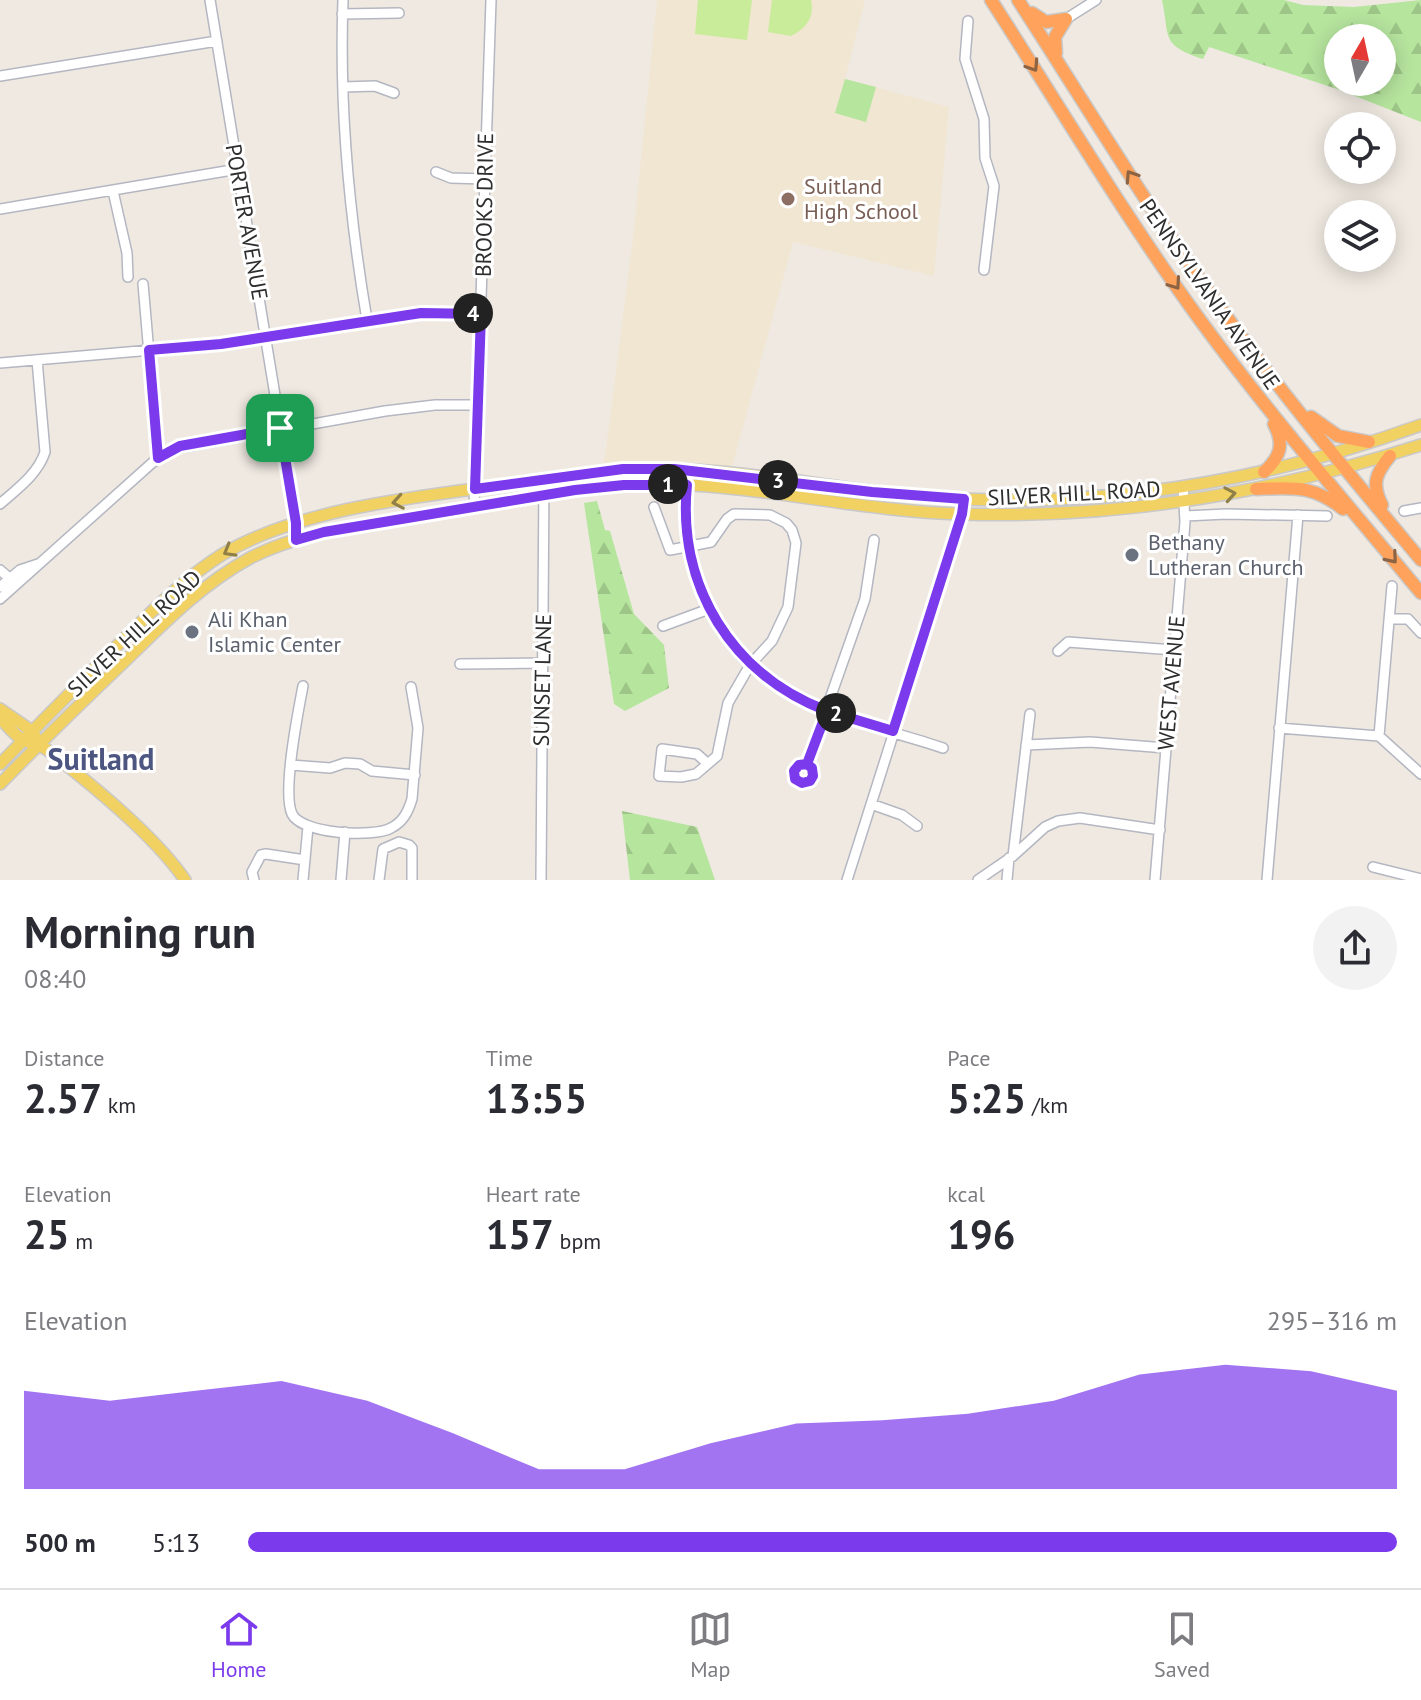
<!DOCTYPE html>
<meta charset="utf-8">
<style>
body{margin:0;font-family:"PT Sans",sans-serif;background:#f2f2f3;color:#2b2b33;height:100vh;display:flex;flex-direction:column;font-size:30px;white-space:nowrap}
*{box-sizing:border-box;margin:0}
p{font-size:26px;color:#7c7c81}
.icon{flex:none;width:44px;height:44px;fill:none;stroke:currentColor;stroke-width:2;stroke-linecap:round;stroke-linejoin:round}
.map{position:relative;height:880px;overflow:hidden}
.drawer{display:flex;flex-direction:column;background:#fff;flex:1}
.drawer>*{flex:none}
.needle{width:52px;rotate:9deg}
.buttons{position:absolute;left:1324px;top:24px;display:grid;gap:16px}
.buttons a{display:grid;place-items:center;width:72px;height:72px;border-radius:50%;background:#fff;box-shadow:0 4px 20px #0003;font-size:40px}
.pin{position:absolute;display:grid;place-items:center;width:68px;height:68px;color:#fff;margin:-34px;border-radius:16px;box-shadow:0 4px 12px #0006}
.km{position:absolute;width:40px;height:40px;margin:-20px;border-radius:50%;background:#222;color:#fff;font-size:22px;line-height:40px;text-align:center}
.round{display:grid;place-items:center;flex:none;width:84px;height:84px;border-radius:42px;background:#f2f2f3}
.overview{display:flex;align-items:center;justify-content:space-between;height:136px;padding:0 24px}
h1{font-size:44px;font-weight:700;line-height:60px}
.metrics{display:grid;grid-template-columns:repeat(3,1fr);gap:12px;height:136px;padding:8px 24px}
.metrics div{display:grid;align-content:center}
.metrics b{font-size:40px;font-weight:700}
.metrics small{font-size:22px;font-weight:400}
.metrics p{font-size:22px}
.chart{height:224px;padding:16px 24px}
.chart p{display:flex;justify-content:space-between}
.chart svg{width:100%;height:144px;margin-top:8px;fill:#7c3aed;opacity:.7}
ul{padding:0 24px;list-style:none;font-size:26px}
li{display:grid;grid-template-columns:128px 96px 1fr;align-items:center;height:60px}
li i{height:20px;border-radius:10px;background:#7c3aed}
.menu{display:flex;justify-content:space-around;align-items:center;height:112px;border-top:2px solid #e1e1e2;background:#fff;font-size:22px;color:#7c7c81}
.menu a{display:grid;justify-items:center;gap:4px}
.menu .current{color:#7c3aed}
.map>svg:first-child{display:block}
.education{fill:#f0e6d1}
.forest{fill:url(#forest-firs);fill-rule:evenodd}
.park{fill:#b6e59e}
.pitch{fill:#c9ec9a}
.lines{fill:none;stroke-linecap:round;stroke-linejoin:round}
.minor-casing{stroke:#b4b7c1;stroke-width:12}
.major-casing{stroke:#c9c9c9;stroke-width:14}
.highway-casing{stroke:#c9c9c9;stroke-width:15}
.minor{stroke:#fff;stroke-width:9}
.major{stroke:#f2d163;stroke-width:11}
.highway{stroke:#ffa35c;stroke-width:12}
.oneway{stroke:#8c6343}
.oneway2{stroke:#908048}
.route-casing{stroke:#fff;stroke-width:16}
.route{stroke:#7c3aed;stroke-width:10}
.education-dot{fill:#8d6e63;stroke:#fff;stroke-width:3}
.worship-dot{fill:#6b7280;stroke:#fff;stroke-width:3}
.labels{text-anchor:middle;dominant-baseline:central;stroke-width:6;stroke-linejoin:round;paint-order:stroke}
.education-label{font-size:22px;fill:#785e54;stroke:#fff;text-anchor:start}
.street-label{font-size:22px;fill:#2e2e2e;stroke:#fff}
.worship-label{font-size:22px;fill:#5b616d;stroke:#fff;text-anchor:start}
.district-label{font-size:30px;font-weight:bold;fill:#4d5680;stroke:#fff}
</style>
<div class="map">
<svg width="1421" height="880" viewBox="0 0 1421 880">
<defs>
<pattern id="forest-firs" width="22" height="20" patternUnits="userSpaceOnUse" patternTransform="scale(2)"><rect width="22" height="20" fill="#b6e59e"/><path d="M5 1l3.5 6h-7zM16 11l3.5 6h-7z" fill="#9dc588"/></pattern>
</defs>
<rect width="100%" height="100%" fill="#efe9e1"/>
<!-- education -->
<path class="education" d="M 657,0 L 865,0 L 845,79 L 949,107 L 934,276 L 793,242 L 732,467 L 662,463 L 604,464 L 633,239 Z"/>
<!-- forest -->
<path class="forest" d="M 1162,0 L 1284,0 L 1303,5 L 1354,7 L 1421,0 L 1421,122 L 1337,89 L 1209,47 L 1203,59 C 1160,45 1170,37 1162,0 ZM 1338,38 L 1382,38 L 1382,82 L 1338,82 Z
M 597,501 L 605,530 L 610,531 L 634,614 L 664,645 L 669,688 L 625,711 L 614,704 L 584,503 Z
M 622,811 L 697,827 L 715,880 L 630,880 Z"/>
<!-- park -->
<path class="park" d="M 845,79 L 876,87 L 866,122 L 835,113 Z"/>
<!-- pitch -->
<path class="pitch" d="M 698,0 L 752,0 L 747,40 L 695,34 Z
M 772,0 L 811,0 C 815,17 806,29 791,36 L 768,32 Z"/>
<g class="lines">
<defs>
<path id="minor" d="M 210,0 L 296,523 L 296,540
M 343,0 C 339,107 349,214 367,320
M 342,14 L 399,13
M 1066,19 L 1096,0
M 968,21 L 965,59 L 984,119 L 985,158 L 994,186 L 984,270
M 0,76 L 217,41
M 343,87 L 375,86 L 394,93
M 436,172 L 451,178 L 485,179
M 113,191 L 127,253 L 128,277
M 0,209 L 238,169
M 143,284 L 158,458
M 0,363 L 221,344 L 421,313 L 481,314
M 688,470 C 681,570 711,660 809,704 C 851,723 899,733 943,748
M 0,504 C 17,489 38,474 45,452 L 37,360
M 474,507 L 491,0
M 654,507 L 670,550 L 711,542 L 727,519 L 734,514 L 770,515 L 786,523 L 792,530 L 796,543 L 788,607 L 772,641 L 750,665 L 728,703 L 717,756 L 696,774 L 681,777 L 659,776 L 662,749 L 697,754 L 707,763
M 1404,511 L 1421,508
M 1185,516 L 1226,514 L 1327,516
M 0,570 L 14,582
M 0,587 L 20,570 L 38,564
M 0,599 L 152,463 L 173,449 L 385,411 L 435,405 L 479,405
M 1390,619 L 1408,619 L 1421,633
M 663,626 L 709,609
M 1058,651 L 1068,642 L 1174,650
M 460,664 L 542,663
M 303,686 C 298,712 282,792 292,814 C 302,834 373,838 391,828 C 403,822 408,812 412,799 L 418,728 L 411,687
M 1279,728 L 1379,736 L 1421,774
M 1379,736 L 1392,586
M 1026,745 L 1090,742 L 1166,748
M793 773a10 10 0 1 1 20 0a10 10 0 1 1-20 0Z
M 807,764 L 865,599 L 874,540
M 291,765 L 330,768 L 345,763 L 360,764 L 372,771 L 415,775
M 871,804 L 902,815 L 917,826
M 1013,856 L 1030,714
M 1373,867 L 1421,879
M 254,880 L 252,872 L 261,855 L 266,854 L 305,860
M 303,880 L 308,827
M 341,880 L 345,832
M 379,880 L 383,849 L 399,842 L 409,845 L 412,848 L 412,880
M 541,880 L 544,480
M 847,880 L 952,549 L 962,514 L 964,499
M 978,880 L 1013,856 L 1045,827 L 1058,821 L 1080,818 L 1160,830
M 1007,880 L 1009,858
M 1155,880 L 1185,522 L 1183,486
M 1267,880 L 1298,515"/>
<path id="major" d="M 0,709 L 32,731 L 35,736
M 0,718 C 7,725 14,735 22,739 C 32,745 41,744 50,752 C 92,785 155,836 185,880
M 0,764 C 42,722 82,680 124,639 C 155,608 186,577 223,554 C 300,508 423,496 512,484 C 565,477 618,467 672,469 C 769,472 865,495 962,499 C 1118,506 1274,478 1421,425
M 0,784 C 41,742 83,701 126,660 C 164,623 202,584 250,558 C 300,532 357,527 412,517 C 497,503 584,482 671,484 C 768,487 863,511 961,514 C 1117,519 1272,493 1421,445"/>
<path id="highway" d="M 991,0 C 1060,107 1125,217 1200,320 C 1269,414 1346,503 1421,593
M 1018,0 C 1083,100 1144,202 1214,299 C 1278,390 1350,475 1421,560
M 1032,13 L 1046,22 L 1066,19
M 1056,53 L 1055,37 L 1066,19
M 1311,417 L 1338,436 L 1369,442
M 1264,472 C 1280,457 1285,445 1274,424
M 1256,489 C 1293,488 1312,484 1343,509
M 1382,505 C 1371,484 1376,473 1390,456"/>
</defs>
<!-- minor casing -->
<use href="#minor" class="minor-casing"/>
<!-- major casing -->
<use href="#major" class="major-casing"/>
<!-- highway casing -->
<use href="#highway" class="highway-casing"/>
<!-- minor -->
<use href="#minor" class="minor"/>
<!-- major -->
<use href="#major" class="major"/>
<!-- highway -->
<use href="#highway" class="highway"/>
</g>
<!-- one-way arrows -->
<defs><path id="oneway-chevron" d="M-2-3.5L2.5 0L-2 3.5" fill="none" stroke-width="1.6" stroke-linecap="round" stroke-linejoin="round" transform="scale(2)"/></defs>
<g class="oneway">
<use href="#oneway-chevron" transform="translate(1033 66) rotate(57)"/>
<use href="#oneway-chevron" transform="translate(1131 176) rotate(-123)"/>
<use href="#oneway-chevron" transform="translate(1175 284) rotate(55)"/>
<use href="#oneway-chevron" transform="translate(1392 558) rotate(50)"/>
</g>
<g class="oneway2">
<use href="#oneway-chevron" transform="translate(1230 494) rotate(-10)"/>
<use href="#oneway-chevron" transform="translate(398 502) rotate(170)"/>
<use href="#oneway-chevron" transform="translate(229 551) rotate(150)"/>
</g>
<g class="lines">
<defs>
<path id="route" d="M 280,428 L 296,523 L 296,540 L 324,532 L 575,490 L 624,485 L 687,485 C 677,586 732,675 827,711 L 807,764 L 799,765 L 794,771 L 795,779 L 802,783 L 810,781 L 813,776 L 812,768 L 807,764 L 827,711 L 893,731 L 962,514 L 964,499 L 872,492 L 674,469 L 623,469 L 475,489 L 481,314 L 421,313 L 221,344 L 149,350 L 158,458 L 180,446 L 280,428"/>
</defs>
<!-- route casing -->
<use href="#route" class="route-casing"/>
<!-- route -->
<use href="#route" class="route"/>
</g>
<!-- markers -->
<circle class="education-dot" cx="788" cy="199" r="8"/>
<g class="worship-dot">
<circle cx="1132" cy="555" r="8"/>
<circle cx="192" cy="632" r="8"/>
</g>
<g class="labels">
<!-- education labels -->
<g class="education-label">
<text x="804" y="186">Suitland<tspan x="804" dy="25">High School</tspan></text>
</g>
<!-- street labels -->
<g class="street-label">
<text transform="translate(484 205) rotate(-89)">BROOKS DRIVE</text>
<text transform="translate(247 222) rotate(80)">PORTER AVENUE</text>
<text transform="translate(1210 294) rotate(55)">PENNSYLVANIA AVENUE</text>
<text transform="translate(1074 493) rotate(-3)">SILVER HILL ROAD</text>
<text transform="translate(134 633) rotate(-43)">SILVER HILL ROAD</text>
<text transform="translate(542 680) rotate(-89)">SUNSET LANE</text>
<text transform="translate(1171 683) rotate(-85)">WEST AVENUE</text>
</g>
<!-- worship labels -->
<g class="worship-label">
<text x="1148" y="542">Bethany<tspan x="1148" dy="25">Lutheran Church</tspan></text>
<text x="208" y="619">Ali Khan<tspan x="208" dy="25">Islamic Center</tspan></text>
</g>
<!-- district labels -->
<g class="district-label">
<text x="101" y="758">Suitland</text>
</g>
</g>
</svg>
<div class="buttons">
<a><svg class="needle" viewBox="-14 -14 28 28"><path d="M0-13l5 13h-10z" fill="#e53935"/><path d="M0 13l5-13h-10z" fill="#7c7c81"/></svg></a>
<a><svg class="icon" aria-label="locate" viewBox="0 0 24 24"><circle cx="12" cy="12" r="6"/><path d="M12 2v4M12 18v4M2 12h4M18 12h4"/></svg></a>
<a><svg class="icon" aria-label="layers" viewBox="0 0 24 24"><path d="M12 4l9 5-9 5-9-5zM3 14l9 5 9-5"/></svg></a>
</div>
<div class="pin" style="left:280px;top:428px;background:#1e9e55"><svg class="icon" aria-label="arrive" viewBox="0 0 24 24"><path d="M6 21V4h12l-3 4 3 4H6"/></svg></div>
<b class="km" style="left:668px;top:484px">1</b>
<b class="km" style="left:836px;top:713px">2</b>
<b class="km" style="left:778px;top:480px">3</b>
<b class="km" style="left:473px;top:313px">4</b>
</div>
<section class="drawer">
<div class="overview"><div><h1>Morning run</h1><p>08:40</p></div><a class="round"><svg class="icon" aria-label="share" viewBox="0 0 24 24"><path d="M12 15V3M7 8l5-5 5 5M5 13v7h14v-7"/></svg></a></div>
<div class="metrics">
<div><p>Distance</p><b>2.57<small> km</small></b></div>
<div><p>Time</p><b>13:55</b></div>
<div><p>Pace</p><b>5:25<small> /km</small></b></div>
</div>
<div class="metrics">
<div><p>Elevation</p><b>25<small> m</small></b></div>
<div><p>Heart rate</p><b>157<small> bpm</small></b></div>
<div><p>kcal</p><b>196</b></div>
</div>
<div class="chart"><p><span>Elevation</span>295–316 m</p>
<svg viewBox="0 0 160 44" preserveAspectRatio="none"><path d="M0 44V14L10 17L20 14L30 11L40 17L50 27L60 38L70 38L80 30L90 24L100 23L110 21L120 17L130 9L140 6L150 8L160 14V44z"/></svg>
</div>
<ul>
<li><b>500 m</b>5:13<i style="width:100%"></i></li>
</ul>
</section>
<nav class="menu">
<a class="current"><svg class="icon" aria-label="home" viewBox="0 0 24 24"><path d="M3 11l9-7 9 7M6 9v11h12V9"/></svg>Home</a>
<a><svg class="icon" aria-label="map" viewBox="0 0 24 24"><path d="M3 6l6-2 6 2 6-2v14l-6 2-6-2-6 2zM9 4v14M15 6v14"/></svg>Map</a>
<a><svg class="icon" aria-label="saved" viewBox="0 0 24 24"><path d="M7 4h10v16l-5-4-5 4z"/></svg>Saved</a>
</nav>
